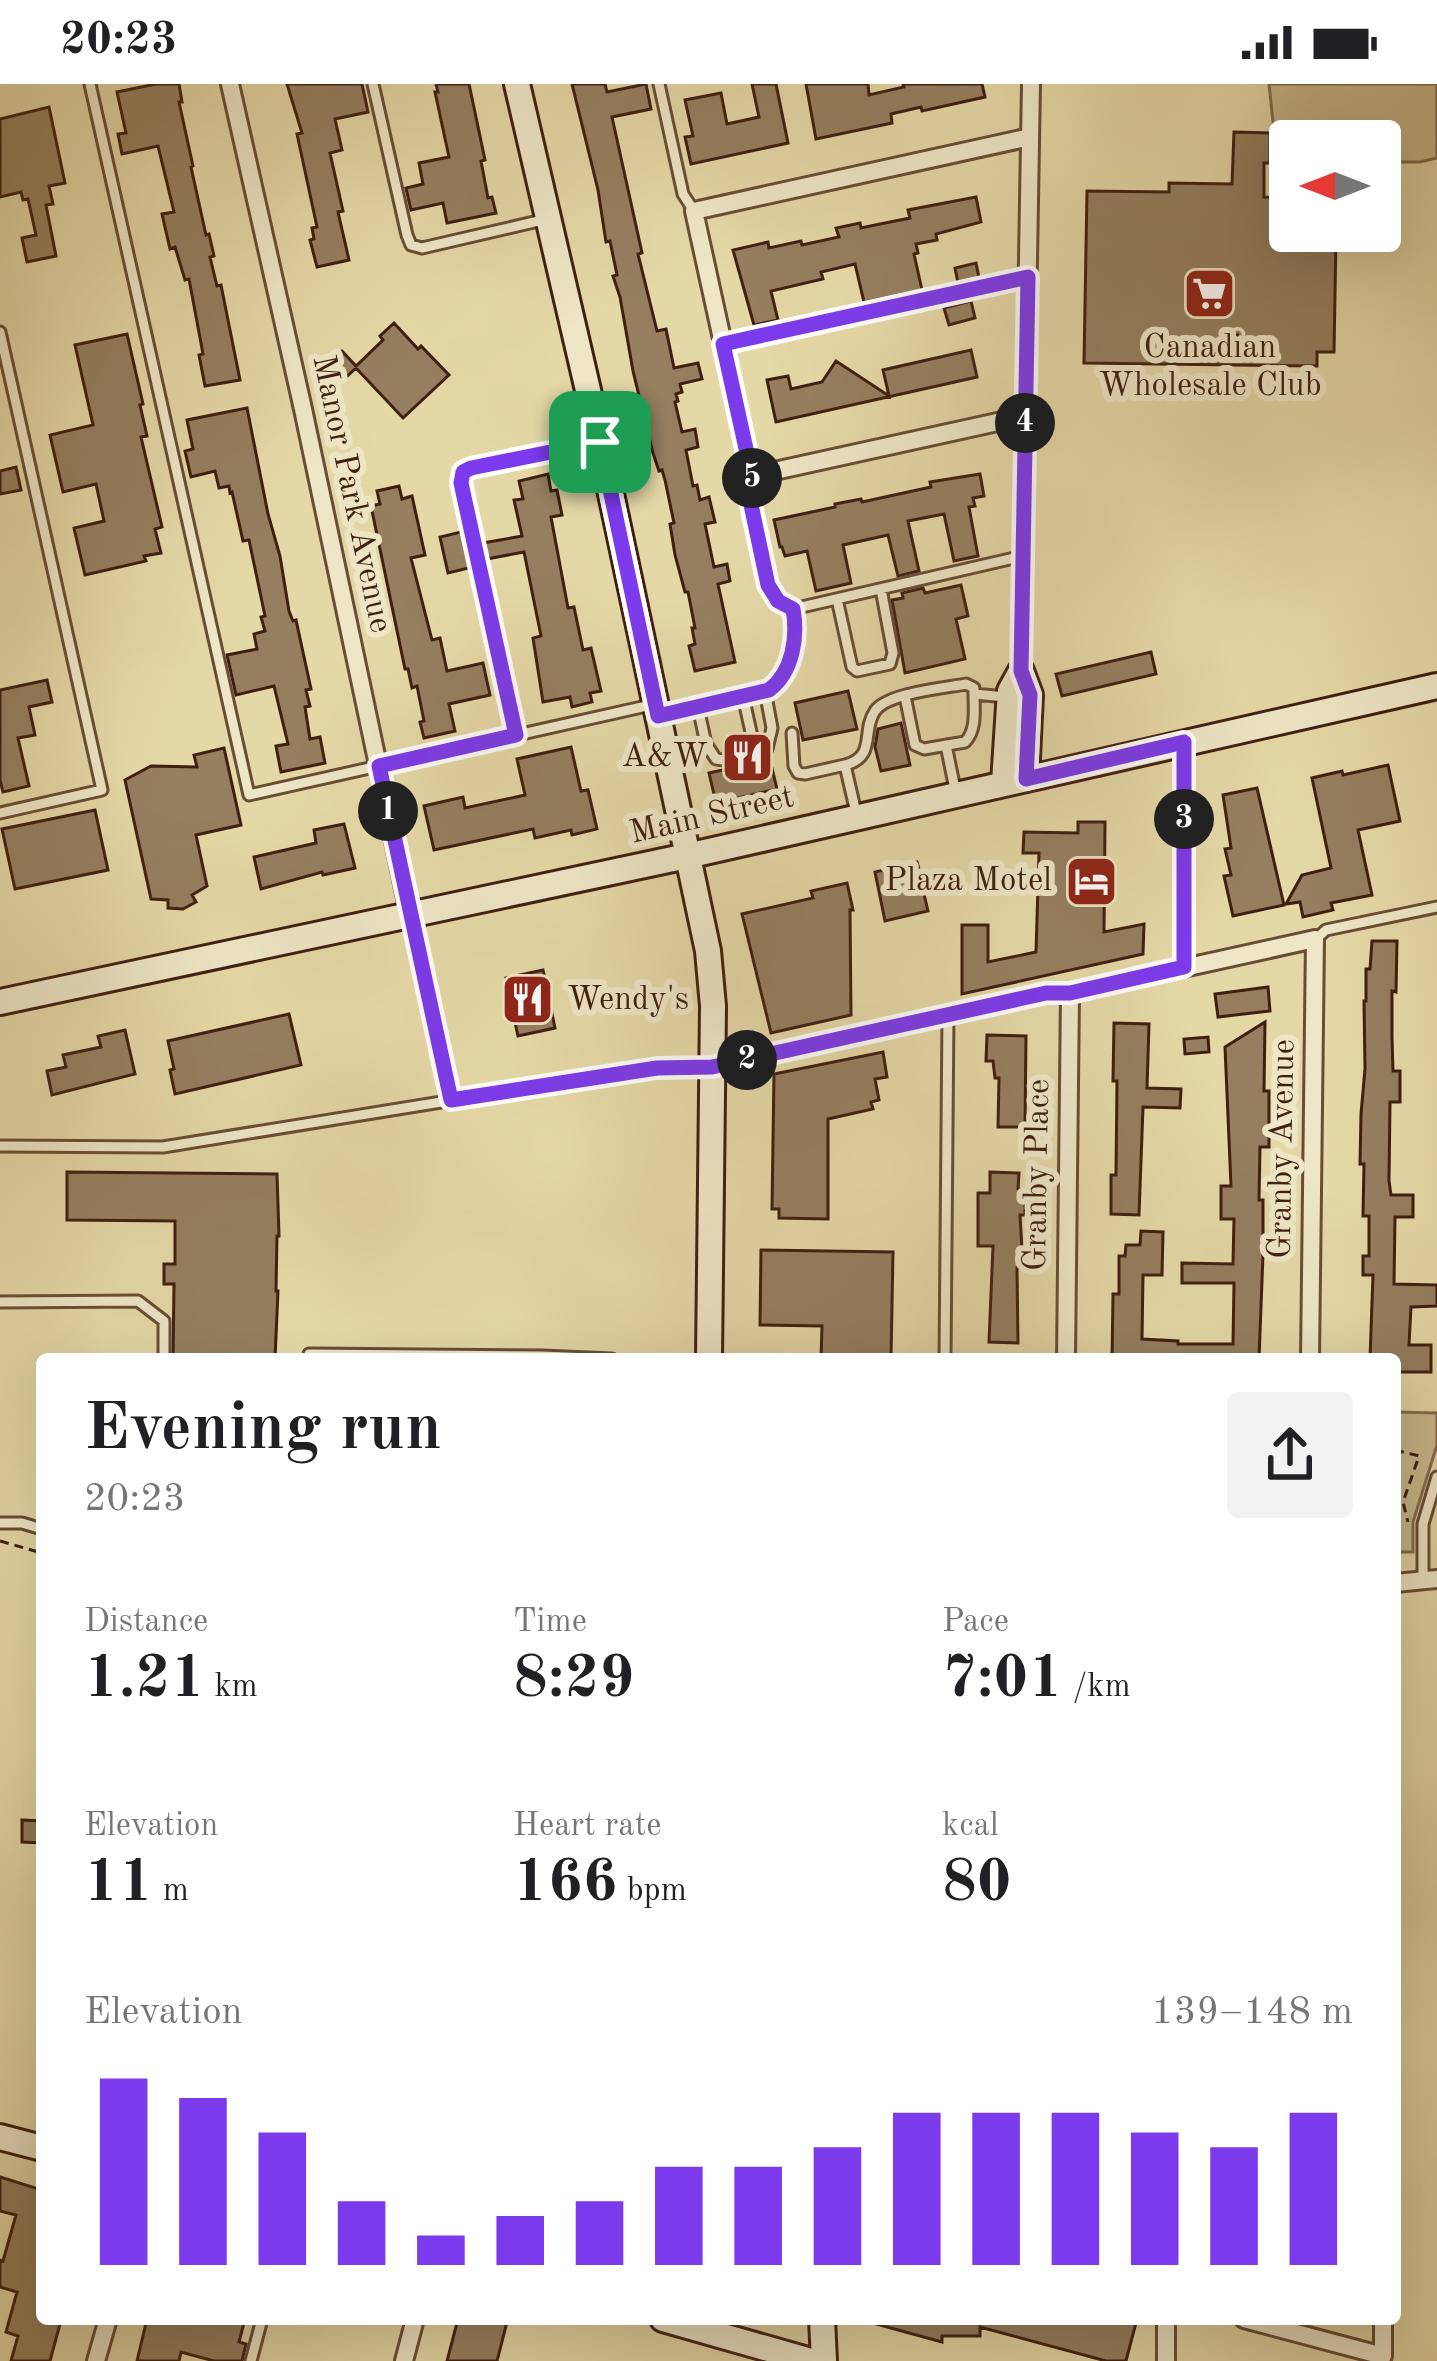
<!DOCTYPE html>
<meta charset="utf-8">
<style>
body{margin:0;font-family:"Old Standard TT",serif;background:#f2f2f2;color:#202124;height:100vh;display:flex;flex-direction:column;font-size:45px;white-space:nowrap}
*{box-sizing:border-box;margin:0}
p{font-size:39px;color:#757577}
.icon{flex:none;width:66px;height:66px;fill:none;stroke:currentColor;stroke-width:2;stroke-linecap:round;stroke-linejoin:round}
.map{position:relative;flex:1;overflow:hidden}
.panel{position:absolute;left:36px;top:1269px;width:1365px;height:972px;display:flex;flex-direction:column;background:#fff;border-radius:12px;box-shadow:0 12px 48px #0002}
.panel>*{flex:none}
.needle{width:78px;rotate:270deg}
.fabs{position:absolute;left:1269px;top:36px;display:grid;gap:24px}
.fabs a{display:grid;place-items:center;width:132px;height:132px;border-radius:12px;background:#fff;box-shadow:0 12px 48px #0002;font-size:60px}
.pin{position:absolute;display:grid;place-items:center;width:102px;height:102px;color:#fff;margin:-51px;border-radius:24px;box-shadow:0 6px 18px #0006}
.km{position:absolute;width:60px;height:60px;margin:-30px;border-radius:50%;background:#222;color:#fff;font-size:33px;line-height:60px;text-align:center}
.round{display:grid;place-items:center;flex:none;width:126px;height:126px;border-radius:12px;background:#f2f2f2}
.headline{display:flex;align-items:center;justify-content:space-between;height:204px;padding:0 48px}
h1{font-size:66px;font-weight:600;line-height:90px}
.figures{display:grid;grid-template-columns:repeat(3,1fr);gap:18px;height:204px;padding:12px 48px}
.figures div{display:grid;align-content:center}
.figures b{font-size:60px;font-weight:600}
.figures small{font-size:33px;font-weight:400}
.figures p{font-size:33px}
.chart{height:336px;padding:24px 48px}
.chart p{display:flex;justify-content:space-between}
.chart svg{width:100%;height:216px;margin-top:12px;stroke:#7c3aed;stroke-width:6}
.status{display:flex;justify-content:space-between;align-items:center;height:84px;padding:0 60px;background:#fff;direction:ltr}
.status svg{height:33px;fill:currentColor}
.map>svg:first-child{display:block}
.green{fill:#c9b98e;stroke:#846c50;stroke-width:3}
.building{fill:#957f5f;stroke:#3f1f11;stroke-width:3}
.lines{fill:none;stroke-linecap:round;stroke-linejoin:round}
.lane-casing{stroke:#684d36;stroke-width:15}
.street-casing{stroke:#684d36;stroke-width:22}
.secondary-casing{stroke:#3f1f11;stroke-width:30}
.path{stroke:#3f1f11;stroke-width:3;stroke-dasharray:9 6;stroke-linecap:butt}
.lane{stroke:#eee6c6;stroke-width:9}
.street{stroke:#eee6c6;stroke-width:16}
.secondary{stroke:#eee6c6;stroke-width:24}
.route-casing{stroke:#fff;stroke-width:24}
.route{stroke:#7c3aed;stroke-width:15}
.labels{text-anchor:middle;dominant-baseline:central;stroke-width:12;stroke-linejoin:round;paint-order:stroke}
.poi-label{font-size:33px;fill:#3f1f11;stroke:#eee6c6;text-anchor:end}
.street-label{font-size:33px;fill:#3f1f11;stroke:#eee6c6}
</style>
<div class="status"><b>20:23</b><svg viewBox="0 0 49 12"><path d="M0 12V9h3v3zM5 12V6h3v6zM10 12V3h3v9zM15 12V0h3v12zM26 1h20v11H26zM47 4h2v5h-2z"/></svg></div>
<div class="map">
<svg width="1437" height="2277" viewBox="0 0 1437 2277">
<rect width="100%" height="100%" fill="#e5d8a7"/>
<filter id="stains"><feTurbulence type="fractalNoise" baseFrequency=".00167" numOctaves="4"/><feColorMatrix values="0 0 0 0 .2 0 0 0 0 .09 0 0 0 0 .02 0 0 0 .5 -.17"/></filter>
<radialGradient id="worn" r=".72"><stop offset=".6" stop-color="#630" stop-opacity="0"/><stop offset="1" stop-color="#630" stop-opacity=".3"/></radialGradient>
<!-- green -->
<path class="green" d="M 1269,0 L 1437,0 L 1437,74 L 1420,78 L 1380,78 L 1380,57 L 1290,57 L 1290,76 L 1277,76 Z
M 1395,1328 L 1437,1329 L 1437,1361 L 1413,1438 L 1413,1468 L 1395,1468 Z"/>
<!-- building -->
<path class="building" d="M 156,0 L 179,0 L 182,18 L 179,18 L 193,82 L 191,83 L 206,151 L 209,150 L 214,172 L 210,173 L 217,202 L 221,201 L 240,296 L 205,302 L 199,271 L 203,270 L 189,195 L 185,196 L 175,163 L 170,165 L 162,130 L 174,128 L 158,62 L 122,70 L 118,50 L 126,49 L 117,8 Z
M 287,0 L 362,0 L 368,28 L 335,35 L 342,66 L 330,69 L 343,127 L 338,128 L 349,176 L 317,183 L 310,156 L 314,155 L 312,144 L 317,143 L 297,50 L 302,49 Z
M 436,0 L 469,0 L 485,76 L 481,77 L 488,114 L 492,113 L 496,129 L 447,139 L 443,119 L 411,126 L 406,104 L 423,100 L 419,79 L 449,73 L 435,8 L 438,8 Z
M 572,0 L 605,0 L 607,8 L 646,0 L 651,25 L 612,33 L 642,169 L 638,170 L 657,247 L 666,245 L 674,284 L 698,279 L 702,295 L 680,300 L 682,308 L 676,310 L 678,317 L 675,318 L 682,348 L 695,345 L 698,363 L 686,366 L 693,402 L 697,401 L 700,416 L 709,413 L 715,438 L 705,440 L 714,483 L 727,480 L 730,497 L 718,500 L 735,578 L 695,587 L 689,562 L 695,560 L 692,544 L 695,544 L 688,508 L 685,508 L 675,471 L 670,440 L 674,439 L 665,396 L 662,386 L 659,387 L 653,369 L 633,287 L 620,213 L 613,192 L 617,191 L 610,157 L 606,158 L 598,106 Z
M 752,0 L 776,0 L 788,59 L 691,80 L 685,53 L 693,52 L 685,16 L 721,9 L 727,40 L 759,33 Z
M 806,0 L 868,0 L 869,11 L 904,3 L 903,0 L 982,0 L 985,13 L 922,27 L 921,23 L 891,30 L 892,39 L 816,55 Z
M 49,23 L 65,99 L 49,102 L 53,120 L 46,121 L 56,172 L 27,178 L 22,154 L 36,151 L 28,115 L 23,116 L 21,108 L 0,113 L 0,35 Z
M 1234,48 L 1270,49 L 1270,79 L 1264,79 L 1264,113 L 1290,114 L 1290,147 L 1320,147 L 1320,152 L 1336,153 L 1334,268 L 1317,268 L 1317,282 L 1084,279 L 1087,107 L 1169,108 L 1169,99 L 1232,100 Z
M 976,113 L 981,138 L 936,150 L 937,156 L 916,160 L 918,169 L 914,170 L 922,206 L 864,218 L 855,180 L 821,188 L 823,195 L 771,207 L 778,236 L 754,241 L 733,166 L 768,158 L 769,164 L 801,157 L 802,161 L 839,153 L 836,144 L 860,139 L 861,144 L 880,140 L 910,134 L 908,126 Z
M 976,179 L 979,194 L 958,199 L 955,184 Z
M 971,217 L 975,234 L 949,241 L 944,224 Z
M 394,239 L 418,265 L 421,262 L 449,291 L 403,334 L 356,284 L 341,298 L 326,282 L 342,267 L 356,282 L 383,256 L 380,252 Z
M 127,250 L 143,320 L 140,321 L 147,352 L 141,353 L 162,443 L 155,445 L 161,469 L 144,472 L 146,477 L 85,491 L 74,444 L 104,437 L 96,400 L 63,408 L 50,351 L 93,341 L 75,261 Z
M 971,266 L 977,293 L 776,338 L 767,296 L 788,292 L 791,305 L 822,298 L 836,277 L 889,312 L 883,286 Z
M 247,324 L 268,430 L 280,472 L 289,527 L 293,537 L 296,536 L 311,605 L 306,606 L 310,622 L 305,623 L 310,655 L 320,653 L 325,679 L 281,688 L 276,662 L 288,660 L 274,602 L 236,611 L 227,571 L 257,565 L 254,550 L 265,547 L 261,533 L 265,532 L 249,456 L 243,457 L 232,408 L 230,409 L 229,402 L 219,404 L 215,387 L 191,393 L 185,367 L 193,365 L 187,336 Z
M 16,383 L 21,406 L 0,410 L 0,387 Z
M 548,390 L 551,407 L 557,406 L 562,431 L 551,433 L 568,524 L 574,523 L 583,566 L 591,564 L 601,607 L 590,609 L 592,618 L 572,623 L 570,613 L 543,618 L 533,554 L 541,552 L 524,468 L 487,475 L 483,459 L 522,452 L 514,416 L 523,415 L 519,397 Z
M 980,390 L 984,412 L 973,414 L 975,422 L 969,423 L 978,472 L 954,477 L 944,430 L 908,437 L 919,487 L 898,492 L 888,451 L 843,461 L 851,499 L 816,507 L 807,467 L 785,472 L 782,463 L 780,463 L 774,436 L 835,423 L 835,420 L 861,415 L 862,418 L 931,403 L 930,398 Z
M 399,402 L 402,415 L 412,412 L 425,471 L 411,474 L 432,556 L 440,554 L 447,587 L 483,579 L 490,611 L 449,620 L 455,647 L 424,654 L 420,638 L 424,637 L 417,602 L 412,604 L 408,585 L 405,585 L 371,422 L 380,420 L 377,407 Z
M 461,448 L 469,484 L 448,489 L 440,453 Z
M 961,501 L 968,532 L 956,535 L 965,575 L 905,589 L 892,516 L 903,514 L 902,509 L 923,504 L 925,509 Z
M 1151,568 L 1156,590 L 1062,612 L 1056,590 Z
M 47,596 L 52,618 L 29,623 L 35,651 L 18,654 L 29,702 L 3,708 L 0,696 L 0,606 Z
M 848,607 L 857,645 L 803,656 L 795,619 Z
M 901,639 L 910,681 L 881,687 L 875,663 L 878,645 Z
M 571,663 L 581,707 L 588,706 L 597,745 L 572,751 L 571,746 L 535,754 L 533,745 L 434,766 L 424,722 L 463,713 L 465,724 L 525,711 L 517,675 Z
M 224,664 L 241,741 L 196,751 L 207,802 L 192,811 L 196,818 L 183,825 L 168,824 L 168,816 L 151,815 L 125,696 L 151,682 L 197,683 L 194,671 Z
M 770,676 L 777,705 L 716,719 L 709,689 Z
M 1388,681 L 1400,737 L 1358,746 L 1372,811 L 1331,819 L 1333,826 L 1303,833 L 1300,818 L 1286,820 L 1302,791 L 1331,784 L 1312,694 L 1342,687 L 1343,691 Z
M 1257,704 L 1284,821 L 1233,832 L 1224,792 L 1231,791 L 1225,765 L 1231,764 L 1223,711 Z
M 95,726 L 108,786 L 15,805 L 2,745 Z
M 1078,738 L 1105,738 L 1104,848 L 1144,840 L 1143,870 L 962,910 L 962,841 L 988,841 L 988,878 L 1036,868 L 1039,769 L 1023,769 L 1024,748 L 1078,749 Z
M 344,740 L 355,784 L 323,791 L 322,788 L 261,805 L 254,773 L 316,759 L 314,746 Z
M 917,778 L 920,789 L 925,788 L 929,804 L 923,806 L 928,827 L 885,837 L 875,788 Z
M 847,799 L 853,826 L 850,826 L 851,931 L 771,949 L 742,830 L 813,814 L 811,807 Z
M 1372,857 L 1397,857 L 1396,908 L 1392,907 L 1392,953 L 1393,987 L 1400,987 L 1400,1018 L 1390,1018 L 1389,1097 L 1391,1111 L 1413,1111 L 1413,1133 L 1395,1133 L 1394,1200 L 1437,1201 L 1437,1222 L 1411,1223 L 1409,1261 L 1431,1261 L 1431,1288 L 1395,1288 L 1395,1275 L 1370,1275 L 1373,1191 L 1363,1191 L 1363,1172 L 1369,1172 L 1369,1132 L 1363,1132 L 1364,1080 L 1360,1080 L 1361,1030 L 1365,985 L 1364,917 L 1366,917 L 1366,885 L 1370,885 Z
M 543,886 L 555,944 L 518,952 L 512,925 L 508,926 L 504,907 L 508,906 L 506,894 Z
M 1268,903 L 1270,927 L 1218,933 L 1215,910 Z
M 289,930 L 301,981 L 175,1010 L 170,986 L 174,985 L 168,957 Z
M 1265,938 L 1264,1007 L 1269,1007 L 1269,1063 L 1260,1063 L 1259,1116 L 1263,1116 L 1263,1170 L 1259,1275 L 1112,1275 L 1113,1210 L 1119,1210 L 1119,1172 L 1125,1172 L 1126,1161 L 1140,1161 L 1141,1147 L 1163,1148 L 1162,1191 L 1143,1191 L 1142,1255 L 1178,1257 L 1178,1260 L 1233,1260 L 1234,1199 L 1182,1199 L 1182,1179 L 1233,1180 L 1234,1135 L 1221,1135 L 1221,1102 L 1231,1102 L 1225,963 Z
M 1114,939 L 1149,940 L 1147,1004 L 1181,1005 L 1180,1024 L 1143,1023 L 1139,1131 L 1111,1130 L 1111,1091 L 1116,1091 L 1117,997 L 1113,997 Z
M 125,946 L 135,990 L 52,1011 L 47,987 L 66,983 L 63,971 L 101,963 L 98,952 Z
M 987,951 L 1026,952 L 1025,1043 L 998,1043 L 999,994 L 995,994 L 993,977 L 986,977 Z
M 1208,953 L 1209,968 L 1185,970 L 1184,955 Z
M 883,968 L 887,993 L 875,995 L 879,1016 L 871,1018 L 873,1025 L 828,1035 L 828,1135 L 779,1134 L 779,1125 L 772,1125 L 774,990 Z
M 67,1088 L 277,1090 L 279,1152 L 277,1152 L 276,1207 L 278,1207 L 275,1275 L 173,1275 L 174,1200 L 164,1200 L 164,1180 L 175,1180 L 175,1137 L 67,1136 Z
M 990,1088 L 1019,1089 L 1018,1105 L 1025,1106 L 1025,1131 L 1020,1131 L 1023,1184 L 1017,1184 L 1018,1259 L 989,1258 L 993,1162 L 978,1162 L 978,1109 L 990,1109 Z
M 761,1166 L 893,1168 L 891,1275 L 821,1275 L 822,1242 L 760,1241 Z
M 22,1736 L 42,1737 L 42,1759 L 22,1758 Z
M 0,2093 L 42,2106 L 42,2235 L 60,2240 L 50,2277 L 11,2277 L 18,2252 L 6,2248 L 17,2208 L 0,2203 L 0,2176 L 3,2177 L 16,2131 L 0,2127 Z
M 147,2235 L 202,2235 L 218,2239 L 219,2235 L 245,2235 L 239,2258 L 246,2260 L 242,2277 L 214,2277 L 181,2268 L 179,2277 L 137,2277 Z
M 458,2235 L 507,2238 L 497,2277 L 447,2277 Z
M 877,2235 L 1137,2235 L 1126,2277 L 1106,2277 L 980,2243 L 980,2252 L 942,2252 L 942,2258 L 876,2240 Z"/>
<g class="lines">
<defs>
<path id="lane" d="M 90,0 L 249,711 L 651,621
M 373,0 L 407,151 L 411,161 L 422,164 L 547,135
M 659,0 L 683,110 L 694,127
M 0,248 L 102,706 L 0,729
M 723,260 L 1028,193
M 752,392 C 750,417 760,496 777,514 C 780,519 788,522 793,525 L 1023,472
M 837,515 L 852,583 L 857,587 L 890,580 L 893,569 L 881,505
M 743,612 L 753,657
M 905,612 L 915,661 L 924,665 L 965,658 C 977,646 974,626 974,610
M 698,623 L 706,660 L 716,675 C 731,678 754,672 767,665 L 772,644 L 765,607
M 663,631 L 769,606 C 793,588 798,553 793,525
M 792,649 L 794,682 L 798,689 L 805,690 L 845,681 L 857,733
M 516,651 L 461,399 L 463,388 L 471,384 L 599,359
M 946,661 L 956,710
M 845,681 C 877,673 861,647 875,627 C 887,609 945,604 966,600 L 974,604 L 974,610 L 1006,613
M 411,834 L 451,1016
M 1316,855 L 1326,846 L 1437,823
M 0,1062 L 163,1063 L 627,988 L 657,984 L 712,983 L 1047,909 L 1070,909
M 0,1218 L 138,1217 L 164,1237 L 164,1275
M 309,1270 L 542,1272 L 612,1275
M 945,1275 L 948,931
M 0,1439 L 22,1439 L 42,1445
M 1423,1496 L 1423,1440 L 1437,1393
M 251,2277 L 262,2235"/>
<path id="street" d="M 230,0 L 303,325 L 410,833
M 1025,332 L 752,392 L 694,127 L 1030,53
M 1021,587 L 1031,0
M 1184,658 L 1184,883
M 1066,1275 L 1070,909 L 1315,855 L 1310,1275
M 1395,1499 L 1437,1495
M 1244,2235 L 1383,2272 L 1383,2235
M 96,2277 L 108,2235
M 404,2277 L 415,2235
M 1166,2277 L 1166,2235"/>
<path id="secondary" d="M 517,0 L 600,358 L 708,867 L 713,922 L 709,1275
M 1021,587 L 1030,611 L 1026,695
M 1004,699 L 1010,607 L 1021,587
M 0,918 L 687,772 L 1437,602
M 0,2053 L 42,2064
M 663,2235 L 811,2277
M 822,2235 L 824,2277"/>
</defs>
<!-- lane casing -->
<use href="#lane" class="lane-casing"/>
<!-- street casing -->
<use href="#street" class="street-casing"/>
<!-- secondary casing -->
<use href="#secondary" class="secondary-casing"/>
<!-- path -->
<path class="path" d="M 1395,1366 L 1419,1372 L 1403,1418 L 1408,1438
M 0,1457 L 42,1469"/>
<!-- lane -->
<use href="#lane" class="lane"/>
<!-- street -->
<use href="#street" class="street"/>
<!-- secondary -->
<use href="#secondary" class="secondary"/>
</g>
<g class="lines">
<defs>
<path id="route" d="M 1028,193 L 1021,587 L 1030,611 L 1026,695 L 1184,658 L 1184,883 L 1070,909 L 1046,909 L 712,983 L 657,984 L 451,1016 L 379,682 L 516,651 L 461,399 L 463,388 L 471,384 L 600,358 L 658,632 L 769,606 C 793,588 798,553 793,525 L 778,517 L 768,501 L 750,416 L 752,392 L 723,260 Z"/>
</defs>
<!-- route casing -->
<use href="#route" class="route-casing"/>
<!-- route -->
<use href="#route" class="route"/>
</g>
<!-- icons -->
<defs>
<symbol id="supermarket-square" viewBox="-11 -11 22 22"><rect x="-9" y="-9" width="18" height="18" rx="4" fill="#8f2418" stroke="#eee6c6"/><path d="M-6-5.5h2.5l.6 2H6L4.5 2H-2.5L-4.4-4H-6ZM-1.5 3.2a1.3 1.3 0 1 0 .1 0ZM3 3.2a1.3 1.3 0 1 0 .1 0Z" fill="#fff"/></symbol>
<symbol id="restaurant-square" viewBox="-11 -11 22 22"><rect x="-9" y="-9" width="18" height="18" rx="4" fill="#8f2418" stroke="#eee6c6"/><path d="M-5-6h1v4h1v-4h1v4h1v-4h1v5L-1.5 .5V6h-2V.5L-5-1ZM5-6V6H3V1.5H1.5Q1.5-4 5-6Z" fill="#fff"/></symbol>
<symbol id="hotel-square" viewBox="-11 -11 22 22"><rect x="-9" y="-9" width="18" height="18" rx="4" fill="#8f2418" stroke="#eee6c6"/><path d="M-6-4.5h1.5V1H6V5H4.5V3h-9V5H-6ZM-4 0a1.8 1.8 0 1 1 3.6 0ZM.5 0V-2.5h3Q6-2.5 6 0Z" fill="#fff"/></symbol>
</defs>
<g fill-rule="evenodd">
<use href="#supermarket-square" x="1180" y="180" width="59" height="59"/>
<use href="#restaurant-square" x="718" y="644" width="59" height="59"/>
<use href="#hotel-square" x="1062" y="768" width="59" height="59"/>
<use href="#restaurant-square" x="498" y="886" width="59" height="59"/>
</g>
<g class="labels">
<!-- poi labels -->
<g class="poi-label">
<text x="1210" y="264" text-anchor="middle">Canadian<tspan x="1210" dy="38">Wholesale Club</tspan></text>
<text x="708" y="673">A&amp;W</text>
<text x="1052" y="797">Plaza Motel</text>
<text x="567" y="916" text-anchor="start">Wendy's</text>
</g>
<!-- street labels -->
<g class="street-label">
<text transform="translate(351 410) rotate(78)">Manor Park Avenue</text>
<text transform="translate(712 732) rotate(-13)">Main Street</text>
<text transform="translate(1283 1065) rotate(-89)">Granby Avenue</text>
<text transform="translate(1038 1091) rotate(-89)">Granby Place</text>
</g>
</g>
<rect width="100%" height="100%" filter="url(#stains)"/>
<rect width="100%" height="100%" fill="url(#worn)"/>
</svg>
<div class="fabs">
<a><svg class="needle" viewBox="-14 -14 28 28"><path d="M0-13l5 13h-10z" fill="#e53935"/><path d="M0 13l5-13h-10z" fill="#757577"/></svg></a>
</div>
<div class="pin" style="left:600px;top:358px;background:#1e9e55"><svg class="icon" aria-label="arrive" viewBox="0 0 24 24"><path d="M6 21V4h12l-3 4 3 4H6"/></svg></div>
<b class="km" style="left:388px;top:727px">1</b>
<b class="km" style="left:747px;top:976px">2</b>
<b class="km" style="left:1184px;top:735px">3</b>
<b class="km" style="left:1025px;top:339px">4</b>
<b class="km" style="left:752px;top:394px">5</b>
<section class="panel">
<div class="headline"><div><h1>Evening run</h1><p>20:23</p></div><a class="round"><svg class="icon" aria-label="share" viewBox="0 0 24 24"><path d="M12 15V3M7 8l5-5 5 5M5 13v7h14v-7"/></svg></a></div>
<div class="figures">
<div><p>Distance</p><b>1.21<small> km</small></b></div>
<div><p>Time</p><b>8:29</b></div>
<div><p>Pace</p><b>7:01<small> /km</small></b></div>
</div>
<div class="figures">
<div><p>Elevation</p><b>11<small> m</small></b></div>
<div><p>Heart rate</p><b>166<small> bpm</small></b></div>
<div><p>kcal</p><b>80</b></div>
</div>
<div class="chart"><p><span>Elevation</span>139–148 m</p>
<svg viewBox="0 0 160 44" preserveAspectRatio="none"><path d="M5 44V6M15 44V10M25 44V17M35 44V31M45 44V38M55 44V34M65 44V31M75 44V24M85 44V24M95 44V20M105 44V13M115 44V13M125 44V13M135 44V17M145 44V20M155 44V13"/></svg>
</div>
</section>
</div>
